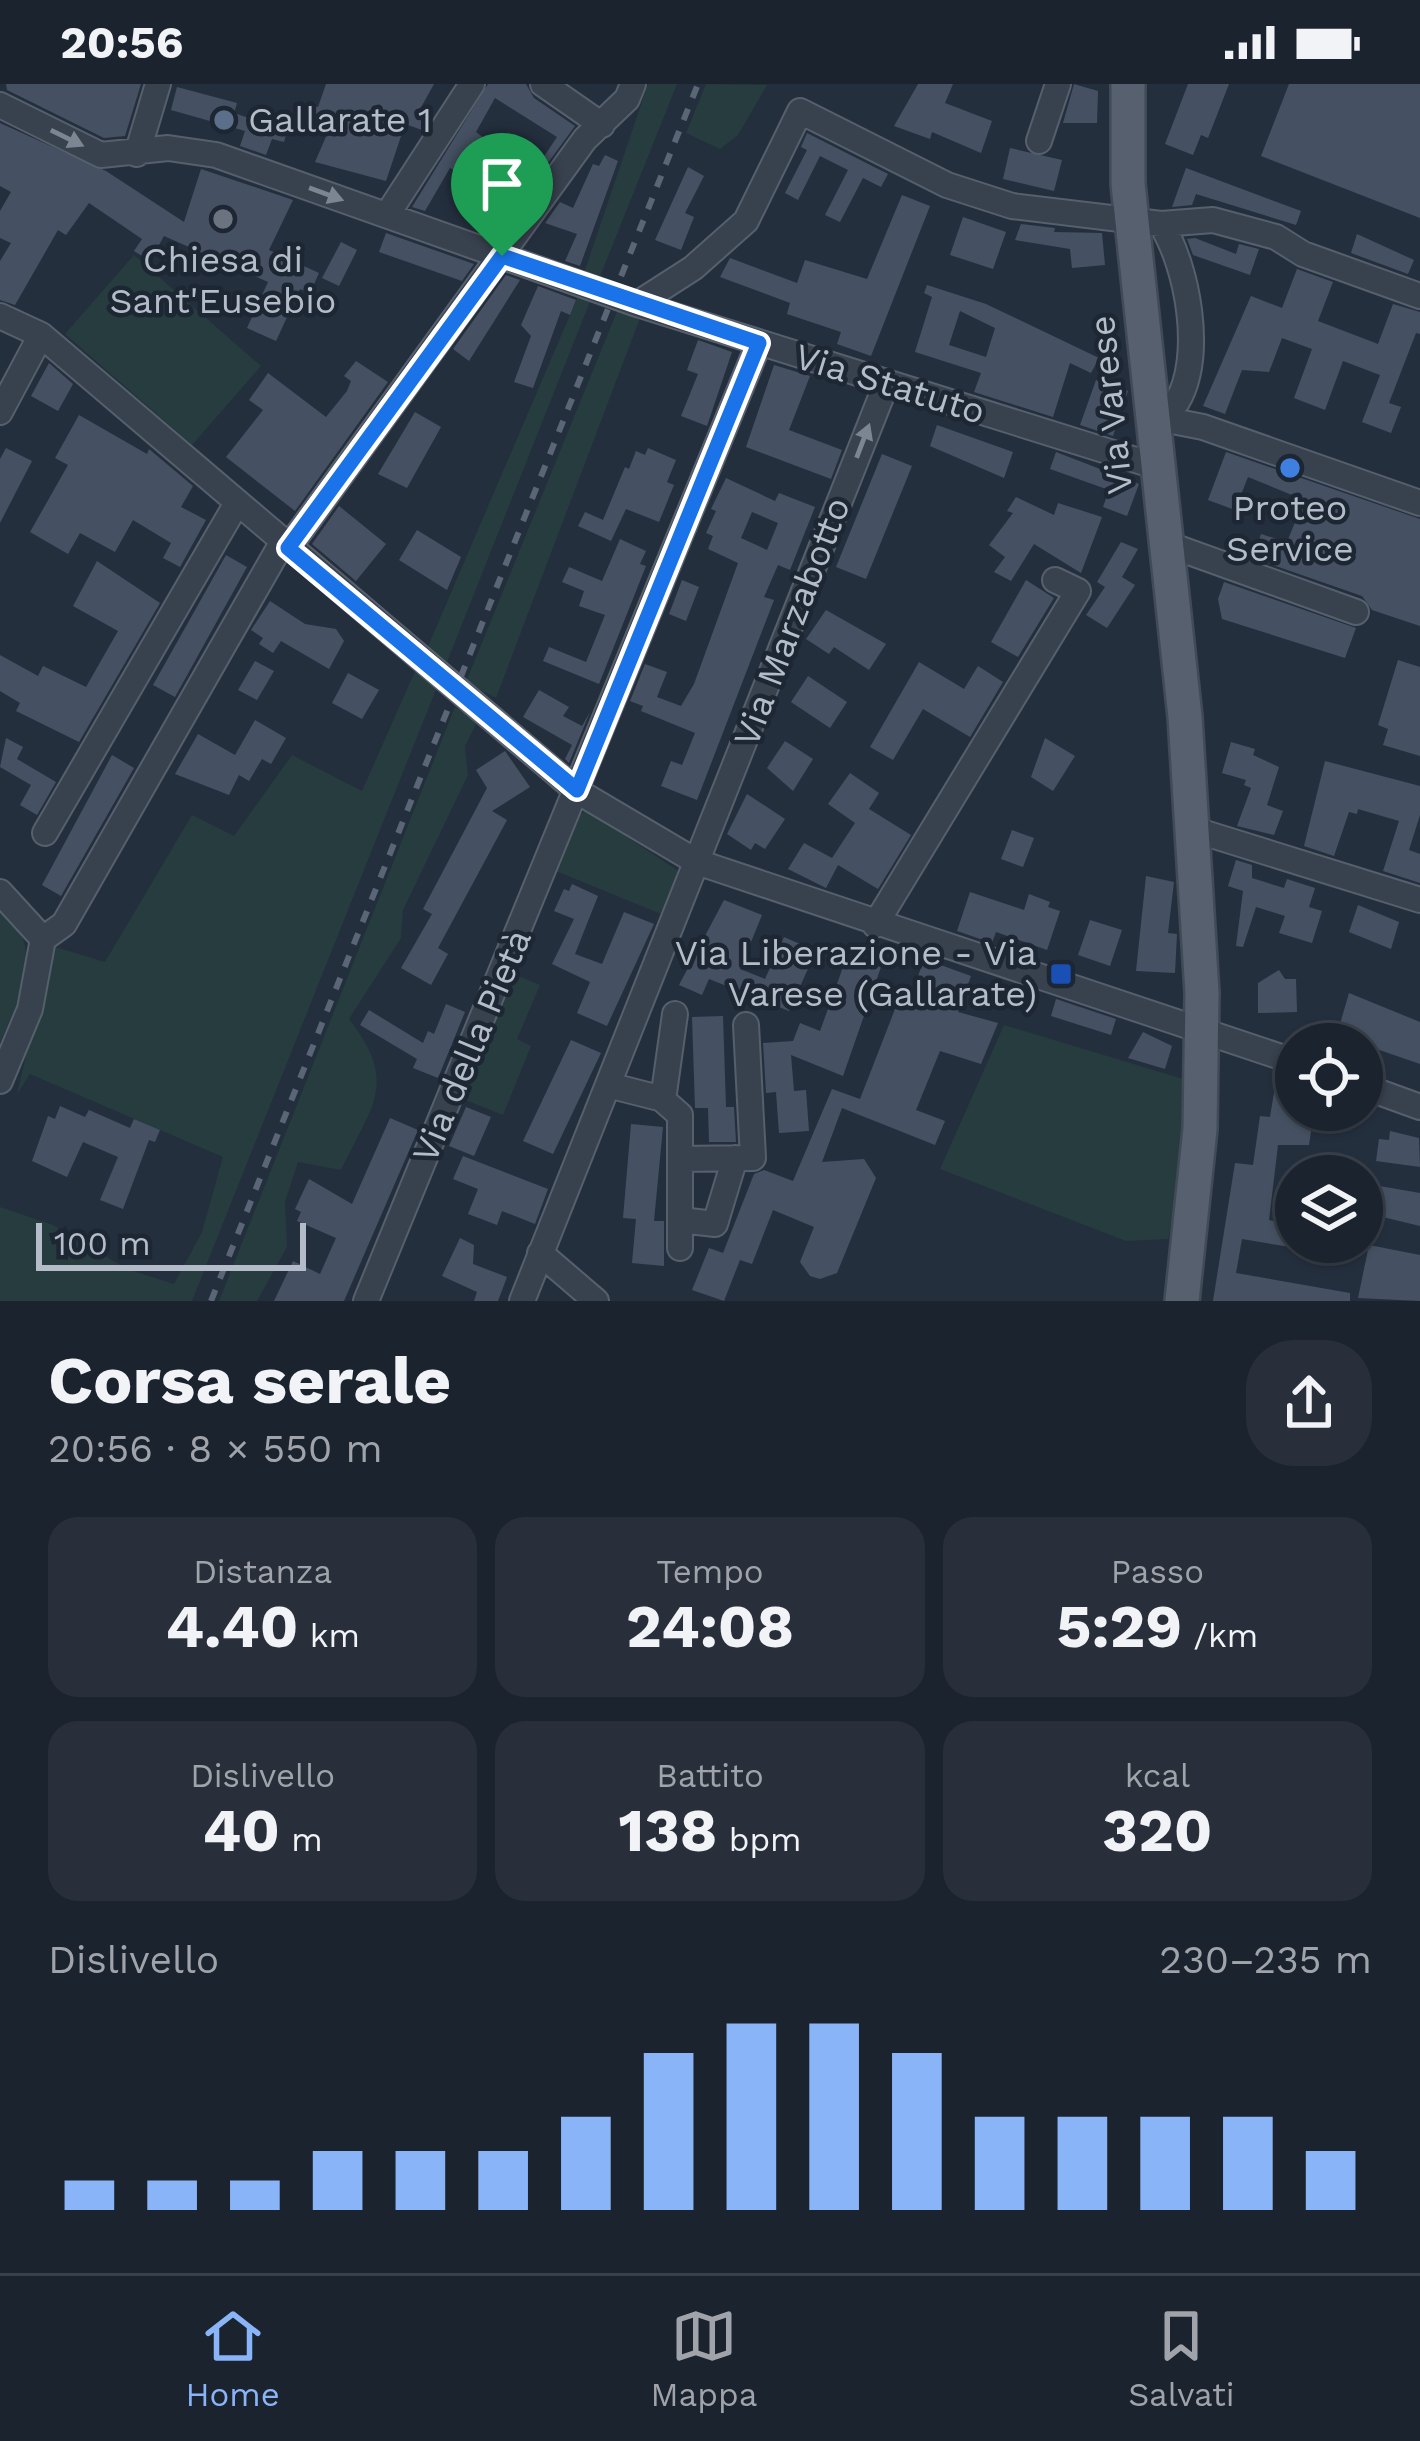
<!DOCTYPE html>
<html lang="it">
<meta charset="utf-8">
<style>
body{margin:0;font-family:"Work Sans",sans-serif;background:#282f3a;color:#f1f3f6;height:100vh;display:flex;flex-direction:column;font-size:45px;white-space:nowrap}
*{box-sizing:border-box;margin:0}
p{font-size:39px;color:#a0a4aa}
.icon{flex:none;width:66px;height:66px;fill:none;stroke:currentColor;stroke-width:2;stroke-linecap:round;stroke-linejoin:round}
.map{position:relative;height:1217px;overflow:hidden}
.details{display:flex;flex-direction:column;background:#1b232e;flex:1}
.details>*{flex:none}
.fabs{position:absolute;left:1275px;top:939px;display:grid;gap:24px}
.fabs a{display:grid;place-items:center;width:108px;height:108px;border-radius:50%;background:#1b232e;box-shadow:0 3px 9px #0004,0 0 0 3px #39404a;font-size:60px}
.scale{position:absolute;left:36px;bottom:30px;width:270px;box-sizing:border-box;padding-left:12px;border:6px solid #b4bcc9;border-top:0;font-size:33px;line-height:42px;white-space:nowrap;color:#b4bcc9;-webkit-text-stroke:9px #1d2633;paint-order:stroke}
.pin{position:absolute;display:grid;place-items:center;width:102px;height:102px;color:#fff;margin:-123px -51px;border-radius:50% 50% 50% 0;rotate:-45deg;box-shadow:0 0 12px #0007}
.pin .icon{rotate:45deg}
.round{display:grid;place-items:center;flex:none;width:126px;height:126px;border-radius:48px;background:#282f3a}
.head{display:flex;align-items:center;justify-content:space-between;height:204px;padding:0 48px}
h1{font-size:66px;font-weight:700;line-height:90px}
.metrics{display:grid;grid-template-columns:repeat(3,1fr);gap:18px;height:204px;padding:12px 48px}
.metrics div{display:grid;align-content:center;border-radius:30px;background:#282f3a;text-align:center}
.metrics b{font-size:60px;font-weight:700}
.metrics small{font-size:33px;font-weight:400}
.metrics p{font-size:33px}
.chart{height:336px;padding:24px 48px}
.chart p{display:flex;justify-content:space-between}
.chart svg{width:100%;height:216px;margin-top:12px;stroke:#8ab4f8;stroke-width:6}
.status{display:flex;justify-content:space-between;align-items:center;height:84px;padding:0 60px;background:#1b232e;direction:ltr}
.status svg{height:33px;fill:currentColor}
.menu{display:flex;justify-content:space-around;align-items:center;height:168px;border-top:3px solid #39404a;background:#1b232e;font-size:33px;color:#a0a4aa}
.menu a{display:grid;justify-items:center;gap:6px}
.menu .active{color:#8ab4f8}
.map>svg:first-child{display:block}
.green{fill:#263c3f}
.building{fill:#455162;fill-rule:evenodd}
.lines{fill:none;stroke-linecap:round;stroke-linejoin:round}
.minor-casing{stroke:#565f6c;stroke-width:28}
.major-casing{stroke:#414a57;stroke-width:38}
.minor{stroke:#38414e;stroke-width:24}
.major{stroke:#56606e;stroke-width:33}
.rail{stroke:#5a6575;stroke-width:6;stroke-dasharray:12 12;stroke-linecap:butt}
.oneway{fill:#7c8592}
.route-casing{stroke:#fff;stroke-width:24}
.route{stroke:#1a73e8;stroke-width:15}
.service-dot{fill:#5c6f8a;stroke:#1d2633;stroke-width:4.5}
.worship-dot{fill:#6b7280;stroke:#1d2633;stroke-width:4.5}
.shop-dot{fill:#3f7fe0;stroke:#1d2633;stroke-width:4.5}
.transit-dot{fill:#1a4fb4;stroke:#1d2633;stroke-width:4.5}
.labels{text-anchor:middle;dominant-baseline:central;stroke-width:9;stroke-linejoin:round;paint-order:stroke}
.poi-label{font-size:36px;fill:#b4bcc9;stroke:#1d2633}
.street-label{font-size:36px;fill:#b4bcc9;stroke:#1d2633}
</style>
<div class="status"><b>20:56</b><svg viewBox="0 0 49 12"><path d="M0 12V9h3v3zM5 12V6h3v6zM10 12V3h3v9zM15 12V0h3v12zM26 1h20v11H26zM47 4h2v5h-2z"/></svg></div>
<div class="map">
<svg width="1420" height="1217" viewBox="0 0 1420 1217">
<rect width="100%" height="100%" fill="#242f3e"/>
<!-- green -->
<path class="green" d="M 648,0 L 677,0 L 599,195 L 584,189 Z
M 706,0 L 767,1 L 738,51 L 720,65 L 686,49 Z
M 134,171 L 261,282 L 192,361 L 65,250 Z
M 579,210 L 591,215 L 447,578 L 426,567 Z
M 618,225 L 640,234 L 496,614 L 466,598 Z
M 416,585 L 437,603 L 192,1217 L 0,1217 L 0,1123 L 53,1141 L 127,1185 L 174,1200 L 202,1148 L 223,1073 L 30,990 L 17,1010 L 52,862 L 105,878 L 192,731 L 234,752 L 292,671 L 362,707 Z
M 455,623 L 477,638 L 465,662 L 468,691 L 403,826 L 401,854 L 349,935 C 399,999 372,1021 341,1086 L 298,1078 L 285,1118 L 287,1163 L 257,1217 L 219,1217 Z
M 586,726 L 680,788 L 661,830 L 556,787 L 577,734 Z
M 0,818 C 46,873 25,900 0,959 Z
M 509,888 L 540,901 L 517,955 L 531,962 L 503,1031 L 458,1013 Z
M 1004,941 L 1183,995 L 1179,1107 L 1168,1155 L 1126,1157 L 940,1085 Z"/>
<!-- building -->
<path class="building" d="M 6,0 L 141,0 L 125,52 L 104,54 L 7,6 Z
M 326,0 L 434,0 L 419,27 L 432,31 L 422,46 L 405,40 L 386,97 L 315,78 L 328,48 L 298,39 L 305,20 L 318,23 Z
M 488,0 L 526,0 L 534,14 L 575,42 L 517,121 L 450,84 L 425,127 L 412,123 ZM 495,14 L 557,53 L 541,77 L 515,61 L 508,72 L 476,48 Z
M 918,0 L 953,0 L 945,19 L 992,37 L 981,69 L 932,48 L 930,55 L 894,42 Z
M 1074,0 L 1098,7 L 1097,39 L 1063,39 Z
M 1188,0 L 1229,0 L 1208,54 L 1201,51 L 1193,71 L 1165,60 Z
M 1289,0 L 1420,0 L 1420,134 L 1261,72 Z
M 177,3 L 237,19 L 234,29 L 287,47 L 284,58 L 272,55 L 266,71 L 240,62 L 245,47 L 171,26 Z
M 0,39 L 106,87 L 184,138 L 201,85 L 293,116 L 269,166 L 319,189 L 310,209 L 300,205 L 276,257 L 247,244 L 268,198 L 164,152 L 150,177 L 134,167 L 142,155 L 89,119 L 66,151 L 58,146 L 15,221 L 0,216 L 0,177 L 11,159 L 0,154 L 0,127 L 11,108 L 0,102 Z
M 807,49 L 888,90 L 881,103 L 863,94 L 840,138 L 825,131 L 848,86 L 820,72 L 798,116 L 785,109 L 807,66 L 801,63 Z
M 1010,64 L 1062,76 L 1054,107 L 1003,95 Z
M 605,71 L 618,77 L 580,182 L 565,177 L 577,150 L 545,139 L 560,118 L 573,124 L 593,80 L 599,82 Z
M 688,83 L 704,92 L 685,129 L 694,133 L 681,166 L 655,156 Z
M 1186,84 L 1301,127 L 1296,141 L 1196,110 L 1192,121 L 1172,123 Z
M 902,111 L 930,122 L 871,272 L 837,260 L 841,248 L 787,230 L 790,219 L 720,193 L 730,174 L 797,199 L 805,176 L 867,195 Z
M 963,133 L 1006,148 L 993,185 L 950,171 Z
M 1021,140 L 1055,144 L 1054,148 L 1102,149 L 1105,181 L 1072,184 L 1070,165 L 1015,156 Z
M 386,149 L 474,180 L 462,197 L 379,168 Z
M 1357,150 L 1414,176 L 1408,190 L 1351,169 Z
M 1195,154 L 1236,170 L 1239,160 L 1259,165 L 1250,191 L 1193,171 L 1187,155 Z
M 341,158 L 357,166 L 339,202 L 322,194 Z
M 1297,185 L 1333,198 L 1318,237 L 1378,260 L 1393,220 L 1420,228 L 1420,250 L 1416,249 L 1389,319 L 1401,323 L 1391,349 L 1362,338 L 1380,291 L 1343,277 L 1325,326 L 1294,314 L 1312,265 L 1282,254 L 1269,288 L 1242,286 L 1225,330 L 1203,322 L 1251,212 L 1282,224 Z
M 506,191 L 520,196 L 469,277 L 453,265 Z
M 927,201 L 986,220 L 1099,274 L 1091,289 L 1070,279 L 1053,333 L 974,308 L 981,289 L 915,268 L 932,213 L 924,209 ZM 960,227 L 995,244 L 986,273 L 949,261 Z
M 538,202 L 576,216 L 570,231 L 561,227 L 533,304 L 514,298 L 531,252 L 521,241 Z
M 698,256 L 732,268 L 707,342 L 681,332 L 698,290 L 687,286 Z
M 356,277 L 388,298 L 295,427 L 226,373 L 263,326 L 249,316 L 268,289 L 326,333 L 347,307 L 351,297 L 344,292 Z
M 49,279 L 73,300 L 58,327 L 31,312 Z
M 774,281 L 810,292 L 789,346 L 842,366 L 831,395 L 746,363 Z
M 1096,296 L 1128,307 L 1113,352 L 1080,341 Z
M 415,328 L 441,343 L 407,404 L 378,390 Z
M 79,331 L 147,370 L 149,365 L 193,402 L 181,423 L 206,436 L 180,483 L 163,474 L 171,459 L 133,436 L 115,468 L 80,449 L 68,470 L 30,448 L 68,381 L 55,374 Z
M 937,341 L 1013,368 L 1004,394 L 930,362 Z
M 6,364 L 32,377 L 0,439 L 0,375 Z
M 648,364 L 676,376 L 667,398 L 674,401 L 659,438 L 626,425 L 611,457 L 578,442 L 585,428 L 603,436 L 625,383 L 629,385 L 636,367 L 645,371 Z
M 1056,368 L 1139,400 L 1127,432 L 1103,423 L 1109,406 L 1050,385 Z
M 1226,368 L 1420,435 L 1420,542 L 1372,526 L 1362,512 L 1253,474 L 1261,450 L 1287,458 L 1304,416 L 1248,393 L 1235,426 L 1208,416 Z
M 882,370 L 912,382 L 866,495 L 836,483 Z
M 726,394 L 775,417 L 779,409 L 815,423 L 790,486 L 778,481 L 764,513 L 774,516 L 697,716 L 661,702 L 671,677 L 682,681 L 695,649 L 641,627 L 643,622 L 630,617 L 645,580 L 667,588 L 657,613 L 681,622 L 694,600 L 738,479 L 708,465 L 713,452 L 706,449 L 716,427 L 711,425 ZM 752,428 L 778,439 L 767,466 L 741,454 Z
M 1016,413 L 1054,431 L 1058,419 L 1102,433 L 1081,489 L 1034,460 L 1011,497 L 994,488 L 1005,473 L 989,461 L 1013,429 L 1007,427 Z
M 339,422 L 386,460 L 356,497 L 312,460 Z
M 417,446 L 461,473 L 447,506 L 399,476 Z
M 620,455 L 646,467 L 640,480 L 646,482 L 599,600 L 543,577 L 549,563 L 586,578 L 605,531 L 579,522 L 584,507 L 562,498 L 569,483 L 602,497 Z
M 1121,458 L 1138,465 L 1122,493 L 1135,501 L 1107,544 L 1086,531 L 1105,503 L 1097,498 Z
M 226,471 L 247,483 L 175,613 L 153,601 Z
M 97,477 L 160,519 L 79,658 L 16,627 L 20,619 L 0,607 L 0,571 L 38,592 L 43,582 L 86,603 L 118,547 L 73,522 Z
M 682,496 L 699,503 L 686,537 L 669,530 Z
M 1026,496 L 1054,514 L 1018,573 L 991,558 Z
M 1224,498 L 1356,544 L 1345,574 L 1222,535 L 1218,515 Z
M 270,517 L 305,540 L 336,545 L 344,557 L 329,585 L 281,557 L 273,569 L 259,560 L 263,554 L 251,546 Z
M 826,526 L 886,560 L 869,586 L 834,563 L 829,570 L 806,555 Z
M 1398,576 L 1420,583 L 1420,672 L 1383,661 L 1388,645 L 1378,641 Z
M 255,577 L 274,587 L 257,616 L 238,606 Z
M 919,578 L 964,605 L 978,582 L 1003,598 L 970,653 L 923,625 L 893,676 L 870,663 Z
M 348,589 L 379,606 L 362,635 L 332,619 Z
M 808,592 L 847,618 L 830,644 L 791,618 Z
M 539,606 L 569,623 L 563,632 L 582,642 L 590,628 L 569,679 L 565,675 L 572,661 L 523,633 Z
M 255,636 L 286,654 L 271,680 L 262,675 L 249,697 L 239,691 L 229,711 L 175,690 L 198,650 L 235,671 Z
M 6,654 L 23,663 L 17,675 L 56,698 L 37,731 L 20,721 L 31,701 L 0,683 Z
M 1045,654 L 1075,672 L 1053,707 L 1031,693 Z
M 785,657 L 813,675 L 793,707 L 767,684 Z
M 1231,658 L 1255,665 L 1253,671 L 1279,683 L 1267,721 L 1283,727 L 1274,751 L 1237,742 L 1251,704 L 1244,701 L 1246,696 L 1222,689 Z
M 505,667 L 530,703 L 492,727 L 507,736 L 438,864 L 448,870 L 431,901 L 401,884 L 432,830 L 423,825 L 487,704 L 476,686 Z
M 112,671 L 134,684 L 61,812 L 42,801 Z
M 1325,677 L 1420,702 L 1420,731 L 1409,766 L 1420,770 L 1420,799 L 1383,787 L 1399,737 L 1358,725 L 1357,730 L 1349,728 L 1334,772 L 1304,762 Z
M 850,689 L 879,709 L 869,725 L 911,751 L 878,805 L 838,781 L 826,804 L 788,785 L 804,759 L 832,774 L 855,739 L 828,720 Z
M 747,710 L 785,735 L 765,765 L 755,759 L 751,766 L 727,750 Z
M 1012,746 L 1034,754 L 1023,783 L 1001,775 Z
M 1236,776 L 1252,781 L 1252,794 L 1284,804 L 1287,795 L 1315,804 L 1309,823 L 1322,827 L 1312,859 L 1279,849 L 1285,832 L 1256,823 L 1243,863 L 1236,862 L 1243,807 L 1228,802 Z
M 1146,792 L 1174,798 L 1168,849 L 1177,850 L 1175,889 L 1136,887 Z
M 572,800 L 598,812 L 575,870 L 602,880 L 624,828 L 654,840 L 607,942 L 577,929 L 590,898 L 552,880 L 574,835 L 554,827 L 564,805 L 569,807 Z
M 970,808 L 1024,826 L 1029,810 L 1050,818 L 1048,823 L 1060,827 L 1047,866 L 996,848 L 992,859 L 957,847 Z
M 724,816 L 762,831 L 740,885 L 765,895 L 784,853 L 816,867 L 789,927 L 709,895 L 702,911 L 679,901 Z
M 1358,821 L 1399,838 L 1391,865 L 1349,848 Z
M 1090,836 L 1122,846 L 1110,882 L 1078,871 Z
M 847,872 L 881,883 L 843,992 L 791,971 L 794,1007 L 806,1006 L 809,1047 L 779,1049 L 776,1008 L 766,1009 L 763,959 L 793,957 L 800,939 L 820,947 Z
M 924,875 L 971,892 L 958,928 L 998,939 L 981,980 L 940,967 L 916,1026 L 945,1037 L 935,1061 L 842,1024 L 822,1078 L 864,1075 L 876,1094 L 837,1189 L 820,1195 L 810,1192 L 800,1178 L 814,1143 L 773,1126 L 752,1180 L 740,1176 L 724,1217 L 692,1206 L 709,1164 L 723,1169 L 754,1090 L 764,1086 L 793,1097 L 832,1005 L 860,1015 L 897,920 L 907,924 Z
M 1279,886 L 1285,895 L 1296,895 L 1297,928 L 1258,929 L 1258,899 Z
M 1349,909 L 1420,938 L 1420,980 L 1362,960 L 1335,957 Z
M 1056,915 L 1116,935 L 1111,951 L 1051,932 Z
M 446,920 L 465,928 L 438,994 L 413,984 L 417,975 L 360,941 L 369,926 L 423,959 L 428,947 L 434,950 Z
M 723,932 L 726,1023 L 734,1023 L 736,1058 L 709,1058 L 708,1024 L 695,1024 L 692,933 Z
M 1143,948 L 1172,962 L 1165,985 L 1128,974 Z
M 571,956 L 601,969 L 553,1070 L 523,1057 Z
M 1275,1002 L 1296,1006 L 1296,1026 L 1314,1027 L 1309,1061 L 1278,1061 L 1269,1136 L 1296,1142 L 1296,1164 L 1242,1155 L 1236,1189 L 1350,1209 L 1350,1217 L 1213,1217 L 1235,1079 L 1253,1081 L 1260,1032 L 1270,1033 Z
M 60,1022 L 85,1033 L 89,1026 L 130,1044 L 134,1035 L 160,1046 L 155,1058 L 149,1056 L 123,1125 L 100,1116 L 118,1073 L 83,1058 L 67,1093 L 32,1077 L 48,1032 L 55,1035 Z
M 466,1023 L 491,1033 L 474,1072 L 449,1062 Z
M 390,1034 L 418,1046 L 344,1217 L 274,1217 L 293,1177 L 320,1190 L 336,1154 L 297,1137 L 301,1128 L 295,1125 L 309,1095 L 352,1120 Z
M 631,1040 L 663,1043 L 654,1137 L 664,1137 L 664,1182 L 632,1179 L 636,1135 L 623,1134 Z
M 1390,1047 L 1419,1054 L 1420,1083 L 1376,1077 L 1379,1055 L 1389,1056 Z
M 463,1072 L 548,1105 L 535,1140 L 502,1127 L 497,1141 L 468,1130 L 478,1105 L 453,1095 Z
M 1362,1099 L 1420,1109 L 1420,1142 L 1362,1128 Z
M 460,1154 L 474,1161 L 473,1180 L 507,1193 L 498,1217 L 474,1217 L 477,1208 L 442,1192 Z
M 1369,1161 L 1420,1171 L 1420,1217 L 1358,1214 Z"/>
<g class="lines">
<defs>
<path id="minor" d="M 543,0 L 602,41
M 0,21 L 101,71 L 168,64 L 216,71 L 637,220 L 1158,383
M 1039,57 L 1058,0
M 137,70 L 158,0
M 387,131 L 472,0
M 1161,140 L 1213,136 L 1276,153 L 1303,170 L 1420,212
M 637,220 L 693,184 L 746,137 L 800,27 L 947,101 L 1012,122 L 1161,140 C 1188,183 1204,272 1177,318 L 1152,333
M 0,232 L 41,251 L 577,707 L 697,778 L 1296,978
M 0,328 L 41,251
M 1152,333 L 1203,343 L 1420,419
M 1164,459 L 1356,528
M 288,464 L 585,55 L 627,15 L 633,0
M 1192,745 L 1420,816
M 45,749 L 237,419
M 0,808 L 43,855 L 30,925 L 0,997
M 875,841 L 1078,507 L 1055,496
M 43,855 L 64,840 L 282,459
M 675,930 L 663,1016 L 680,1031 L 680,1164
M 608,1001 L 663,1015
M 1362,1002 L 1420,1023
M 680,1075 L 753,1074 L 746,941
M 680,1136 L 715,1140 L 735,1074
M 540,1169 L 596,1217
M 366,1217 L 759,259
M 522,1217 L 887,298"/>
<path id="major" d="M 1128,0 L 1128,100 L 1185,633 L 1202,909 L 1200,1045 L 1182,1217"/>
</defs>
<!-- minor casing -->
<use href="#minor" class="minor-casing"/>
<!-- major casing -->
<use href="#major" class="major-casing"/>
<!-- minor -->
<use href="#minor" class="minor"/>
<!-- major -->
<use href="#major" class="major"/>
<!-- rail -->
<path class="rail" d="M 211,1217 L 698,0"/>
</g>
<!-- one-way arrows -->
<defs><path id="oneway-solid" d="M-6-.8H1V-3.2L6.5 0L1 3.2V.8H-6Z" transform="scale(3)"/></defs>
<g class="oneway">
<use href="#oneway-solid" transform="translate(67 54) rotate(26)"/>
<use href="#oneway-solid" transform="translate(326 110) rotate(20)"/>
<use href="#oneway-solid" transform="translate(863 357) rotate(-69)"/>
</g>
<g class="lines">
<defs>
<path id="route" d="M 502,172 L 759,259 L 577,706 L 288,464 Z"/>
</defs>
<!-- route casing -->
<use href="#route" class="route-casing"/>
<!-- route -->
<use href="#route" class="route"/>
</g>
<!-- markers -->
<circle class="service-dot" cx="224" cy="36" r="12"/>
<circle class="worship-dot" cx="223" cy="135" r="12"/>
<circle class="shop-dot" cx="1290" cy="384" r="12"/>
<rect class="transit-dot" x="1049" y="878" width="24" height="24" rx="6"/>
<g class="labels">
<!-- poi labels -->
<g class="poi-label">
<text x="248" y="36" text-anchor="start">Gallarate 1</text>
<text x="223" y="176">Chiesa di<tspan x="223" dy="41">Sant'Eusebio</tspan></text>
<text x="1290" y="424">Proteo<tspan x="1290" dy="41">Service</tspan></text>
<text x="1037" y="869" text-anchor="end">Via Liberazione - Via<tspan x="1037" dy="41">Varese (Gallarate)</tspan></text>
</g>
<!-- street labels -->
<g class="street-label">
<text transform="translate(890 300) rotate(17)">Via Statuto</text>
<text transform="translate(1111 321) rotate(-96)">Via Varese</text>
<text transform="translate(792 538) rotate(-69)">Via Marzabotto</text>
<text transform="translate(472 962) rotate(-67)">Via della Pietà</text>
</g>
</g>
</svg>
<div class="fabs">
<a><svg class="icon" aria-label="locate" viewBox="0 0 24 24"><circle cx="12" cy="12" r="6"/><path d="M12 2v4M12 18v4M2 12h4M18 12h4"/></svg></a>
<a><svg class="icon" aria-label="layers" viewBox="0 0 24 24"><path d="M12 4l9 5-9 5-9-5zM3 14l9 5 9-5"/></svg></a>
</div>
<div class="scale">100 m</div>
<div class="pin" style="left:502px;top:172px;background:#1e9e55"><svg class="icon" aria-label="arrive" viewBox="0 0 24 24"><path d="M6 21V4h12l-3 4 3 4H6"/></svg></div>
</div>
<section class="details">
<div class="head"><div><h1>Corsa serale</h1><p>20:56 · 8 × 550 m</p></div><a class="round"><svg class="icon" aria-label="share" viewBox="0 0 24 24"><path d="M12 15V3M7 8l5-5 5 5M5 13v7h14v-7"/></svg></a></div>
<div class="metrics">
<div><p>Distanza</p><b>4.40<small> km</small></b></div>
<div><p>Tempo</p><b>24:08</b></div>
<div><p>Passo</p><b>5:29<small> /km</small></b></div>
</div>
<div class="metrics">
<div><p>Dislivello</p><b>40<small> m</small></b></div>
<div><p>Battito</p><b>138<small> bpm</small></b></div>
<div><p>kcal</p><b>320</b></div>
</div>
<div class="chart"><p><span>Dislivello</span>230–235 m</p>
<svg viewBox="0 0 160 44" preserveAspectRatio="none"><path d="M5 44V38M15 44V38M25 44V38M35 44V32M45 44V32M55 44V32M65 44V25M75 44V12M85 44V6M95 44V6M105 44V12M115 44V25M125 44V25M135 44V25M145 44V25M155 44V32"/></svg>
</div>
</section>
<nav class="menu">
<a class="active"><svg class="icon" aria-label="home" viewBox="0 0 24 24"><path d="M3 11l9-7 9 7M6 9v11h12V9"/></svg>Home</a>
<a><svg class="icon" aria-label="map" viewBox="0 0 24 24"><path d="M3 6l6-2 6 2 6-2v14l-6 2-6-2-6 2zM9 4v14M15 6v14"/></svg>Mappa</a>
<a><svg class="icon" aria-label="saved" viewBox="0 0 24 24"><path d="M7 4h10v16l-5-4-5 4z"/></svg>Salvati</a>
</nav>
